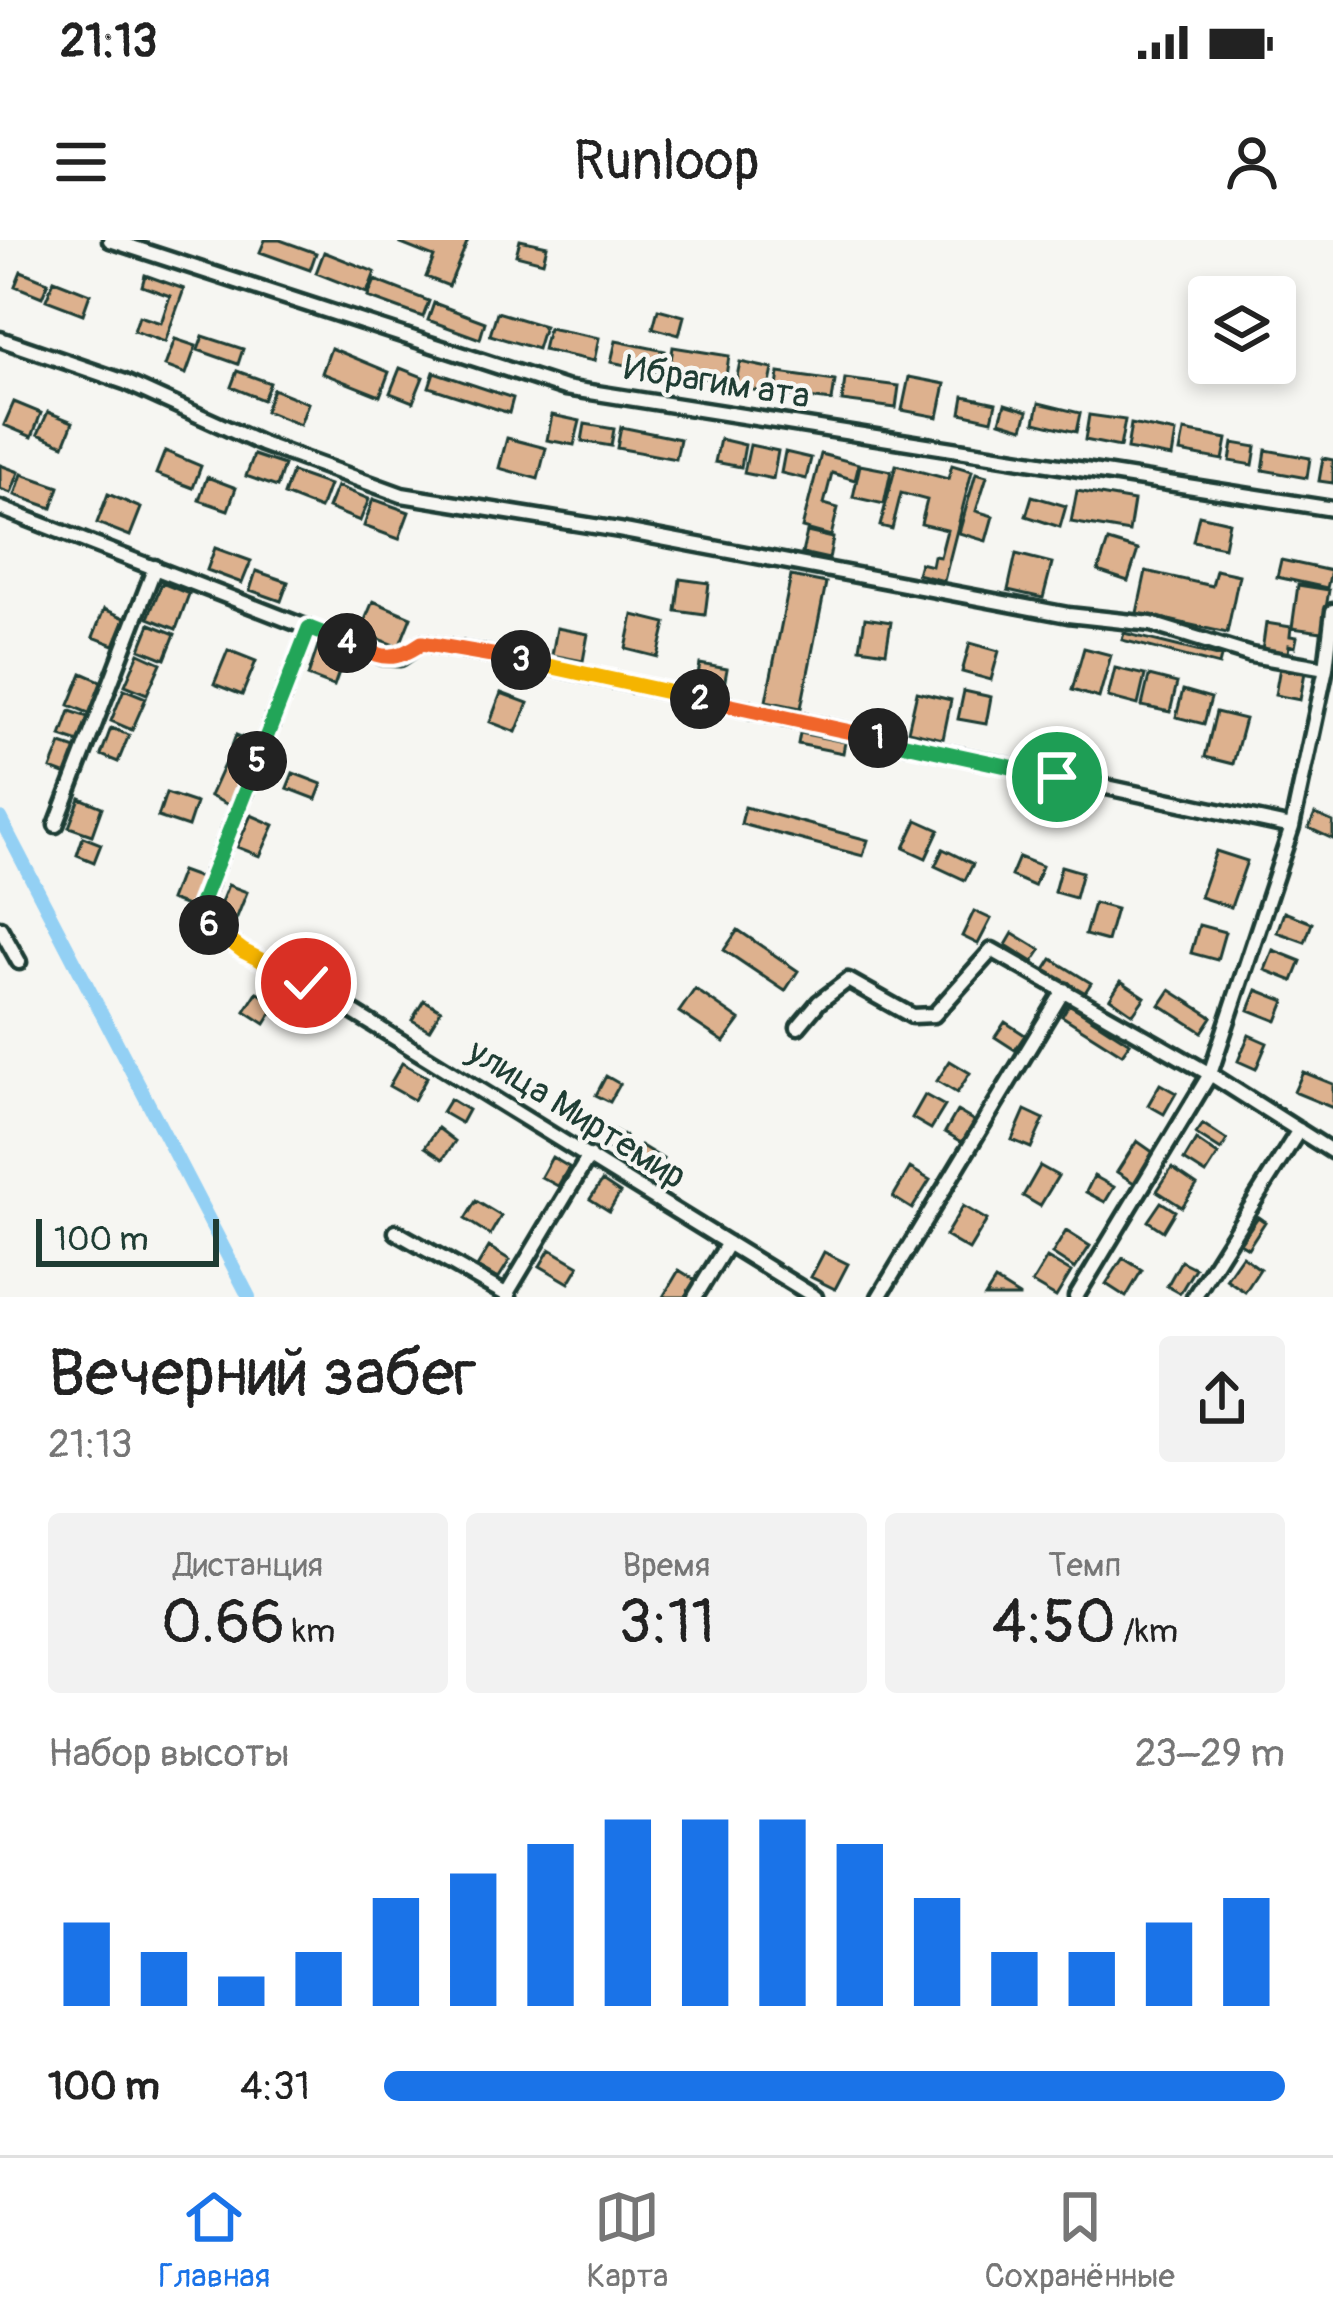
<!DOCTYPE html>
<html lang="ru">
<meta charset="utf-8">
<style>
body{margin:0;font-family:Pangolin,sans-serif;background:#f2f2f2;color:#222;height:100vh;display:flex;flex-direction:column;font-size:45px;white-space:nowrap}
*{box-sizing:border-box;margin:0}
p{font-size:39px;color:#767676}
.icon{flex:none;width:66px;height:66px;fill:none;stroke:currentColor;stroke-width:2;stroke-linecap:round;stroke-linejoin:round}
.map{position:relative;height:1057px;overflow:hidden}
.panel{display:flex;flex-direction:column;background:#fff;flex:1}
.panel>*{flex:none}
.fabs{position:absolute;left:1188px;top:36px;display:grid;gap:24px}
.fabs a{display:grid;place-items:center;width:108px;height:108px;border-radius:12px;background:#fff;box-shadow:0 6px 18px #0003;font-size:60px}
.scale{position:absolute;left:36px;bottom:30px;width:183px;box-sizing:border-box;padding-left:12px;border:6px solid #1f3d34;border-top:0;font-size:33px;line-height:42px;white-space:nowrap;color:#1f3d34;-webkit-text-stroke:9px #f6f6f2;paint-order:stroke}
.pin{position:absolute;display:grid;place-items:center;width:102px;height:102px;color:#fff;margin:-51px;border:6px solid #fff;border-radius:50%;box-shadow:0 3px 12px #0007}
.km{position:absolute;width:60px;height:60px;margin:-30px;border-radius:50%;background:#222;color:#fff;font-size:33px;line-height:60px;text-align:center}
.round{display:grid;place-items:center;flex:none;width:126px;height:126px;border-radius:12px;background:#f2f2f2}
.headline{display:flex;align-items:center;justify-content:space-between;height:204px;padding:0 48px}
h1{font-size:66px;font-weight:600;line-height:90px}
.figures{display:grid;grid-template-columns:repeat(3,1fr);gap:18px;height:204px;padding:12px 48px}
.figures div{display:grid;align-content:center;border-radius:12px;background:#f2f2f2;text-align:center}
.figures b{font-size:60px;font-weight:600}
.figures small{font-size:33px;font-weight:400}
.figures p{font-size:33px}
.chart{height:336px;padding:24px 48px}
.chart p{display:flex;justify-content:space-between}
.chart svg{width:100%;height:216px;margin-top:12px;stroke:#1a73e8;stroke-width:6}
ul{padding:0 48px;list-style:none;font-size:39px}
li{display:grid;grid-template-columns:192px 144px 1fr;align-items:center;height:90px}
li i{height:30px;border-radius:15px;background:#1a73e8}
.status{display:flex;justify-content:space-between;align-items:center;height:84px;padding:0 60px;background:#fff;direction:ltr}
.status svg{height:33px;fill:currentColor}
header{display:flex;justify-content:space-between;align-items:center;height:156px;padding:0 48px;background:#fff;font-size:54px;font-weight:600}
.menu{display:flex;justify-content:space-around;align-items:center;height:168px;border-top:3px solid #e0e0e0;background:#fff;font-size:33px;color:#767676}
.menu a{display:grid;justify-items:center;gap:6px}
.menu .selected{color:#1a73e8}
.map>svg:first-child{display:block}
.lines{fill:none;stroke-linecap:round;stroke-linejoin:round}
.canal{stroke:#93d0f4;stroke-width:14}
.building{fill:#ddb18e;stroke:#1f3d34;stroke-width:3}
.minor-casing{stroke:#1f3d34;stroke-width:21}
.minor{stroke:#f6f6f2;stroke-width:12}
.split-1-casing{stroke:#fff;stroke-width:24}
.split-2-casing{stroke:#fff;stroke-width:24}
.split-3-casing{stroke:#fff;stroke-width:24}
.split-4-casing{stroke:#fff;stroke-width:24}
.split-5-casing{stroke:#fff;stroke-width:24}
.split-6-casing{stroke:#fff;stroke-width:24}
.split-7-casing{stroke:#fff;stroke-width:24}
.split-1{stroke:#22a559;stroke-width:15}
.split-2{stroke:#f0652b;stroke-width:15}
.split-3{stroke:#f5b400;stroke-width:15}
.split-4{stroke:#f0652b;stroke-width:15}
.split-5{stroke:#22a559;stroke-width:15}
.split-6{stroke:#22a559;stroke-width:15}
.split-7{stroke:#f5b400;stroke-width:15}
.labels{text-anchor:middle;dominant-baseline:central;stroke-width:9;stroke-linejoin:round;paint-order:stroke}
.street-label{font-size:36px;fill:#1f3d34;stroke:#f6f6f2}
</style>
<div class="status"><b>21:13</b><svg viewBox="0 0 49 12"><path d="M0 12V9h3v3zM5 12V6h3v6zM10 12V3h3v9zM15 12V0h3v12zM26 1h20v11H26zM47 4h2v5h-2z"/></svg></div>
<header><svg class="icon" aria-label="menu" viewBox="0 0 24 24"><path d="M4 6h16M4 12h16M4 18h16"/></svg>Runloop<svg class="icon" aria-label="person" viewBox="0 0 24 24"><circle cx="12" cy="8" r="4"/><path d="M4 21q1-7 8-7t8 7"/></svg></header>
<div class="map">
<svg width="1333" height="1057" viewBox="0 0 1333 1057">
<rect width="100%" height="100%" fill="#f6f6f2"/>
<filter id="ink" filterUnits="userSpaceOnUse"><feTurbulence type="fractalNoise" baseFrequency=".00833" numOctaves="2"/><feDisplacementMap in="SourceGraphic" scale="24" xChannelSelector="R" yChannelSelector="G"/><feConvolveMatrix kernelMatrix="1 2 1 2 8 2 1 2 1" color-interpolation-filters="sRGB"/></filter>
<g filter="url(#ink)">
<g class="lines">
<!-- canal -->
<path class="canal" d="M 0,578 L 249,1057"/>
</g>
<!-- building -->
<path class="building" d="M 265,0 L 280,0 L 316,13 L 310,30 L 260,12 Z
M 403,0 L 468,0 L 449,46 L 426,37 L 434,17 L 401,4 Z
M 520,0 L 547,6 L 543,22 L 516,15 Z
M 324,12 L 375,32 L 367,53 L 316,33 Z
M 21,31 L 48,42 L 42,57 L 15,46 Z
M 145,35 L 184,49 L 165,102 L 134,91 L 139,76 L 161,83 L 170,56 L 142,46 Z
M 54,40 L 90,54 L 83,74 L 46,60 Z
M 375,40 L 429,61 L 423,77 L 368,57 Z
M 434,63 L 485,82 L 480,99 L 428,80 Z
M 658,69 L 684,76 L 679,95 L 653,88 Z
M 497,72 L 544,86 L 537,109 L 490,95 Z
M 548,88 L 599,98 L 594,121 L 543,110 Z
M 203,96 L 243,109 L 238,124 L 198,110 Z
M 175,99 L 196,106 L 186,134 L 165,126 Z
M 616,101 L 665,111 L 661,132 L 611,122 Z
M 673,107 L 729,116 L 725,142 L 669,133 Z
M 331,108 L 389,132 L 380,156 L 322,133 Z
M 740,122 L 773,129 L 768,153 L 735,146 Z
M 400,128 L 423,137 L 413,162 L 390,153 Z
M 237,131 L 270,143 L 263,160 L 231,147 Z
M 434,132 L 513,158 L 509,173 L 429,147 Z
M 779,133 L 835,141 L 832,161 L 776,154 Z
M 909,137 L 945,144 L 938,177 L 902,170 Z
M 845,139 L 899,146 L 896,168 L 842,161 Z
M 273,149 L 308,163 L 300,185 L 265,171 Z
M 964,156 L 996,163 L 992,180 L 961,173 Z
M 14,162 L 41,173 L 32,197 L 4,185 Z
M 1039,163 L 1080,173 L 1076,192 L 1035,182 Z
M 1005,164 L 1028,171 L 1023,188 L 1000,181 Z
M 48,172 L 73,182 L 64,205 L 38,194 Z
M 552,175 L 580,181 L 574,205 L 547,200 Z
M 1089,175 L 1125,180 L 1120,207 L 1085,200 Z
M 585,184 L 614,189 L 611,206 L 582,201 Z
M 1131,184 L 1176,193 L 1172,217 L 1127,209 Z
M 621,187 L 680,199 L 676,219 L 617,208 Z
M 1184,191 L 1227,199 L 1223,220 L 1180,212 Z
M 507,198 L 546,208 L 538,239 L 499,228 Z
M 720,199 L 745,205 L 741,227 L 715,222 Z
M 1233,203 L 1256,207 L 1253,225 L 1230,221 Z
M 750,205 L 778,211 L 773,239 L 744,233 Z
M 1266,210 L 1310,218 L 1307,238 L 1263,230 Z
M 165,211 L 201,226 L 193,248 L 156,234 Z
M 785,212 L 811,218 L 806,239 L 781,233 Z
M 821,214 L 859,224 L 855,240 L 832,233 L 824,264 L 838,268 L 831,296 L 802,288 Z
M 254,215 L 284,225 L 277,247 L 246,236 Z
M 1323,218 L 1333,220 L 1333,243 L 1319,241 Z
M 0,225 L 19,232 L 11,253 L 0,249 Z
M 860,225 L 891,231 L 884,264 L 853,257 Z
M 896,225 L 948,239 L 952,225 L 972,231 L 944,341 L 917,334 L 920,323 L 932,326 L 934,316 L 940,317 L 947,290 L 921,284 L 927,260 L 901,253 L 892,289 L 880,286 Z
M 292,232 L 329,245 L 320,269 L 284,255 Z
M 976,233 L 987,236 L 976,271 L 993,276 L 986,301 L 959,293 Z
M 22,234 L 59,247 L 52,268 L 15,255 Z
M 207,237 L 236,248 L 228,270 L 199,260 Z
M 337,246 L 369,259 L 360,281 L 328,268 Z
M 1077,251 L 1134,261 L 1129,292 L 1071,282 Z
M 108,254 L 141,268 L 130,296 L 97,283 Z
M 1032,256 L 1066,266 L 1060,287 L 1026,276 Z
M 373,259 L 409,272 L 399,299 L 364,286 Z
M 1199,275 L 1229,282 L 1224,307 L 1193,301 Z
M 807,292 L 833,298 L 829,319 L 802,313 Z
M 1108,301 L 1138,310 L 1128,341 L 1098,331 Z
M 215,308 L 251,321 L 242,343 L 207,330 Z
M 1016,314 L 1052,323 L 1043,358 L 1008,350 Z
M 1281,320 L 1331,331 L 1327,348 L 1277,337 Z
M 1216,330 L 1239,335 L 1227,393 L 1137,373 L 1146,331 L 1212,346 Z
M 256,331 L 288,342 L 281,361 L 250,350 Z
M 791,336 L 826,343 L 801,468 L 766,461 Z
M 680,339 L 709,343 L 705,375 L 676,371 Z
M 162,343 L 189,354 L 176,389 L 148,378 Z
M 1298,345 L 1329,350 L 1322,392 L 1292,388 Z
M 373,361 L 411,377 L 399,407 L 360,392 Z
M 104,369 L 125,378 L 114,405 L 93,397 Z
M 633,375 L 666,383 L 658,417 L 626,409 Z
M 865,378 L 891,382 L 886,412 L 860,408 Z
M 1266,383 L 1291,387 L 1290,396 L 1297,397 L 1295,407 L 1289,405 L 1288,414 L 1262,411 Z
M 150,384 L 175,394 L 165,419 L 140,409 Z
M 557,388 L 588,394 L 583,421 L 552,415 Z
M 1124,393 L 1221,417 L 1219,425 L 1122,400 Z
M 970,403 L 999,411 L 991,440 L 962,432 Z
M 318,406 L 345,415 L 334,446 L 308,436 Z
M 1084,408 L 1111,415 L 1099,458 L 1072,450 Z
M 228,410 L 256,421 L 242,455 L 214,444 Z
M 139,413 L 161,423 L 147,454 L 125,445 Z
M 700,424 L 727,429 L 723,451 L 696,446 Z
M 1280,427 L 1305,432 L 1300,460 L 1275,455 Z
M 1115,428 L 1145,435 L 1138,465 L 1108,457 Z
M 82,433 L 103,442 L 91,474 L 69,465 Z
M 1149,436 L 1177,443 L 1170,472 L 1142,466 Z
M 124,449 L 146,458 L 132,490 L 111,481 Z
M 1183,450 L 1211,458 L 1204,484 L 1176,477 Z
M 964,451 L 991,457 L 986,484 L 958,479 Z
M 917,452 L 951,460 L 943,499 L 908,491 Z
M 501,453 L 528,463 L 516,492 L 490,482 Z
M 70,471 L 88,477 L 79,502 L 61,496 Z
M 1216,472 L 1245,479 L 1233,524 L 1205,517 Z
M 111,488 L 129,495 L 118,522 L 101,515 Z
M 800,493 L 845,502 L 843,513 L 798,504 Z
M 236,495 L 254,502 L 246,523 L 228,517 Z
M 61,504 L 76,509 L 67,535 L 51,529 Z
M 224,525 L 247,535 L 233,567 L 210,556 Z
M 293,533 L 322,544 L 316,559 L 287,548 Z
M 166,553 L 196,563 L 188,587 L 158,577 Z
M 80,558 L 102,567 L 92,595 L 69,587 Z
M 745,567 L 868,600 L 863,616 L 741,584 Z
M 1315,574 L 1333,582 L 1333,599 L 1309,588 Z
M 251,575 L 274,585 L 260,616 L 237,607 Z
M 917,580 L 939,590 L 926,618 L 904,608 Z
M 83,597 L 101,604 L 94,622 L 77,615 Z
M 943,609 L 973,624 L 965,640 L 935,626 Z
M 1216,611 L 1247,621 L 1231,667 L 1200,657 Z
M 1019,617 L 1042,626 L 1034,646 L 1011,636 Z
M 1061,626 L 1082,632 L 1075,658 L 1054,652 Z
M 181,631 L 203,639 L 192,668 L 170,660 Z
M 228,645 L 247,652 L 235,682 L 216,675 Z
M 1094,663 L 1116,669 L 1107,701 L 1085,695 Z
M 974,671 L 991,679 L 978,704 L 962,696 Z
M 1284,672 L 1312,683 L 1305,702 L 1277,692 Z
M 1199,685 L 1225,692 L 1217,720 L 1191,713 Z
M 738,690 L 798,731 L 785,751 L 724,710 Z
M 1013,693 L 1041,710 L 1033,722 L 1006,705 Z
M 1273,710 L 1301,721 L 1293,741 L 1265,730 Z
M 1052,719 L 1091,743 L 1084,754 L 1045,730 Z
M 1121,741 L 1145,757 L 1133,774 L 1110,758 Z
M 695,749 L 740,780 L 724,802 L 679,772 Z
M 1170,750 L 1212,777 L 1202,792 L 1160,765 Z
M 1257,750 L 1285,761 L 1277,781 L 1249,770 Z
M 257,752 L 277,765 L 265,784 L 245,771 Z
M 424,760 L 441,770 L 429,790 L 412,780 Z
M 1069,764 L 1130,803 L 1122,814 L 1062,776 Z
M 1005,782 L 1025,795 L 1015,810 L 995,797 Z
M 1249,795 L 1267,803 L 1256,829 L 1238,821 Z
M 950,821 L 970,833 L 957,853 L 937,841 Z
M 402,823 L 427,837 L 414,860 L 389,846 Z
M 1303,832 L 1333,844 L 1333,868 L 1294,852 Z
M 606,836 L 620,844 L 610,862 L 596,855 Z
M 1160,844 L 1176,853 L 1164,874 L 1148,865 Z
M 925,855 L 945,866 L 931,889 L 912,878 Z
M 450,859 L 468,870 L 461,883 L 442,872 Z
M 1025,870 L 1044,879 L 1031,908 L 1012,900 Z
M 957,871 L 976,882 L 964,903 L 945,892 Z
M 1203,884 L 1227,900 L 1221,910 L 1196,894 Z
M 438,888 L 455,901 L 443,919 L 425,907 Z
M 612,889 L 625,896 L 615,913 L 602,905 Z
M 1196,900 L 1218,915 L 1206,934 L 1184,920 Z
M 1137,901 L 1154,913 L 1134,943 L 1117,932 Z
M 640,905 L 663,919 L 650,939 L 627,925 Z
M 552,917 L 569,927 L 558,946 L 541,937 Z
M 1040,926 L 1058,936 L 1040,966 L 1023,956 Z
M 910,928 L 930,940 L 912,969 L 893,957 Z
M 1172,928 L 1197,945 L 1182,967 L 1157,951 Z
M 1094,936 L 1114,947 L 1105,962 L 1086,952 Z
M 602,941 L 620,953 L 609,971 L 590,959 Z
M 476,961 L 501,976 L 490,995 L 465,979 Z
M 1161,962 L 1175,971 L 1163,991 L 1148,981 Z
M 963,966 L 987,980 L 969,1010 L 945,996 Z
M 1258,977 L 1265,982 L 1248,1008 L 1240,1003 Z
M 1066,991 L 1090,1006 L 1075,1029 L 1052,1014 Z
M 489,1007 L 510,1020 L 498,1039 L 477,1027 Z
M 550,1009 L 579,1026 L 569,1043 L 540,1026 Z
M 824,1012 L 848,1024 L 835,1049 L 811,1037 Z
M 1242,1016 L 1260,1029 L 1245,1052 L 1226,1039 Z
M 1047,1018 L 1071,1032 L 1056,1057 L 1032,1043 Z
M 1123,1018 L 1142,1030 L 1126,1057 L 1106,1044 Z
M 1181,1021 L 1195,1028 L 1180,1053 L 1167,1046 Z
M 679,1030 L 695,1040 L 685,1057 L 663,1057 Z
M 995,1041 L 1019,1056 L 1019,1057 L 985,1057 Z"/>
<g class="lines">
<defs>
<path id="minor" d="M 110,0 L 565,148 L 1333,269
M 0,99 L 125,142 L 262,204 L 402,255 L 619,290 L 1068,375 L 1151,384 L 1251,415 L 1326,428
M 0,268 L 383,417 L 400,418 L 422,403 L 495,415 L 1292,587
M 309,388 L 196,676 L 243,711 L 306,743 L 815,1057
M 56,585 L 155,327
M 0,688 L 19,722
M 798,787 L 819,762 L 848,740 L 912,776 L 934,775 L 992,710 L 1210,834 L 1333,912
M 396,992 L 509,1056
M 506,1055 L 589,916
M 695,1057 L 728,1003
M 879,1057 L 1064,750
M 1076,1057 L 1210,834 L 1292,587 L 1326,428 L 1333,371
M 1194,1057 L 1299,890"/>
</defs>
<!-- minor casing -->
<use href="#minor" class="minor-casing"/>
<!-- minor -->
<use href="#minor" class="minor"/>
</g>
</g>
<g class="lines" filter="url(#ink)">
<defs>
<path id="split-1" d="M 878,498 L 1057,537"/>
<path id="split-2" d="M 700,459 L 878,498"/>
<path id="split-3" d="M 521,420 L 700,459"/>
<path id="split-4" d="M 347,403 C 381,416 390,425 422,403 L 521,420"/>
<path id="split-5" d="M 257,521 L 309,388 L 347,403"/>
<path id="split-6" d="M 209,685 L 196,676 L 257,521"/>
<path id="split-7" d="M 209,685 L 243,711 L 306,743"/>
</defs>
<!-- split-1 casing -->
<use href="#split-1" class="split-1-casing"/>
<!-- split-2 casing -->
<use href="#split-2" class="split-2-casing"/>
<!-- split-3 casing -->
<use href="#split-3" class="split-3-casing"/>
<!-- split-4 casing -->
<use href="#split-4" class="split-4-casing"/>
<!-- split-5 casing -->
<use href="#split-5" class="split-5-casing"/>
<!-- split-6 casing -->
<use href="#split-6" class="split-6-casing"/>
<!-- split-7 casing -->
<use href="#split-7" class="split-7-casing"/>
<!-- split-1 -->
<use href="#split-1" class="split-1"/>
<!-- split-2 -->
<use href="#split-2" class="split-2"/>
<!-- split-3 -->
<use href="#split-3" class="split-3"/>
<!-- split-4 -->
<use href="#split-4" class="split-4"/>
<!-- split-5 -->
<use href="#split-5" class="split-5"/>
<!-- split-6 -->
<use href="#split-6" class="split-6"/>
<!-- split-7 -->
<use href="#split-7" class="split-7"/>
</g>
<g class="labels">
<!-- street labels -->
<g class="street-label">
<text transform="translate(717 142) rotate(9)">Ибрагим ата</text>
<text transform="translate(577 874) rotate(32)">улица Миртемир</text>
</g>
</g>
</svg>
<div class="fabs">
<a><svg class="icon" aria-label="layers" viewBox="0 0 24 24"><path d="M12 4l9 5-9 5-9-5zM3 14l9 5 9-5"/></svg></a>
</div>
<div class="scale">100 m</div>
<div class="pin" style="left:1057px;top:537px;background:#1e9e55"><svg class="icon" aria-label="arrive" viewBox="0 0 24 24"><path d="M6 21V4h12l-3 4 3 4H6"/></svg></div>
<div class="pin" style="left:306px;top:743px;background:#d93025"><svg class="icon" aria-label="check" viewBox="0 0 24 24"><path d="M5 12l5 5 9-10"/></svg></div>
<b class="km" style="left:878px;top:498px">1</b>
<b class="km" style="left:700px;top:459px">2</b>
<b class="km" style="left:521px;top:420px">3</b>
<b class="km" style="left:347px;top:403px">4</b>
<b class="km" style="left:257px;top:521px">5</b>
<b class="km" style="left:209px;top:685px">6</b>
</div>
<section class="panel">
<div class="headline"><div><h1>Вечерний забег</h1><p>21:13</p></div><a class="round"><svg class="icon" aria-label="share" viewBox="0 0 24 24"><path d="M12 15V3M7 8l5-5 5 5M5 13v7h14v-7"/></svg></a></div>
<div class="figures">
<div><p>Дистанция</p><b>0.66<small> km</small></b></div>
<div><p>Время</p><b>3:11</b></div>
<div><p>Темп</p><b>4:50<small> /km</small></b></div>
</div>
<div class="chart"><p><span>Набор высоты</span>23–29 m</p>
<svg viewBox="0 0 160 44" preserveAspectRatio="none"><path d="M5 44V27M15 44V33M25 44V38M35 44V33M45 44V22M55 44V17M65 44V11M75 44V6M85 44V6M95 44V6M105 44V11M115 44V22M125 44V33M135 44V33M145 44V27M155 44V22"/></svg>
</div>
<ul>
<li><b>100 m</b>4:31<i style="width:100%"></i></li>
</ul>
</section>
<nav class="menu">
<a class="selected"><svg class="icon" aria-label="home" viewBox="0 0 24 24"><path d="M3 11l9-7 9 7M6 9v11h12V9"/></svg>Главная</a>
<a><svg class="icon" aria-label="map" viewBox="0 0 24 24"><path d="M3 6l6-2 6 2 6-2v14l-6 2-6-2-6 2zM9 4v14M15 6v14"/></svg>Карта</a>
<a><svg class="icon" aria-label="saved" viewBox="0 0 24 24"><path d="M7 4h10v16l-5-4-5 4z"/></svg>Сохранённые</a>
</nav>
